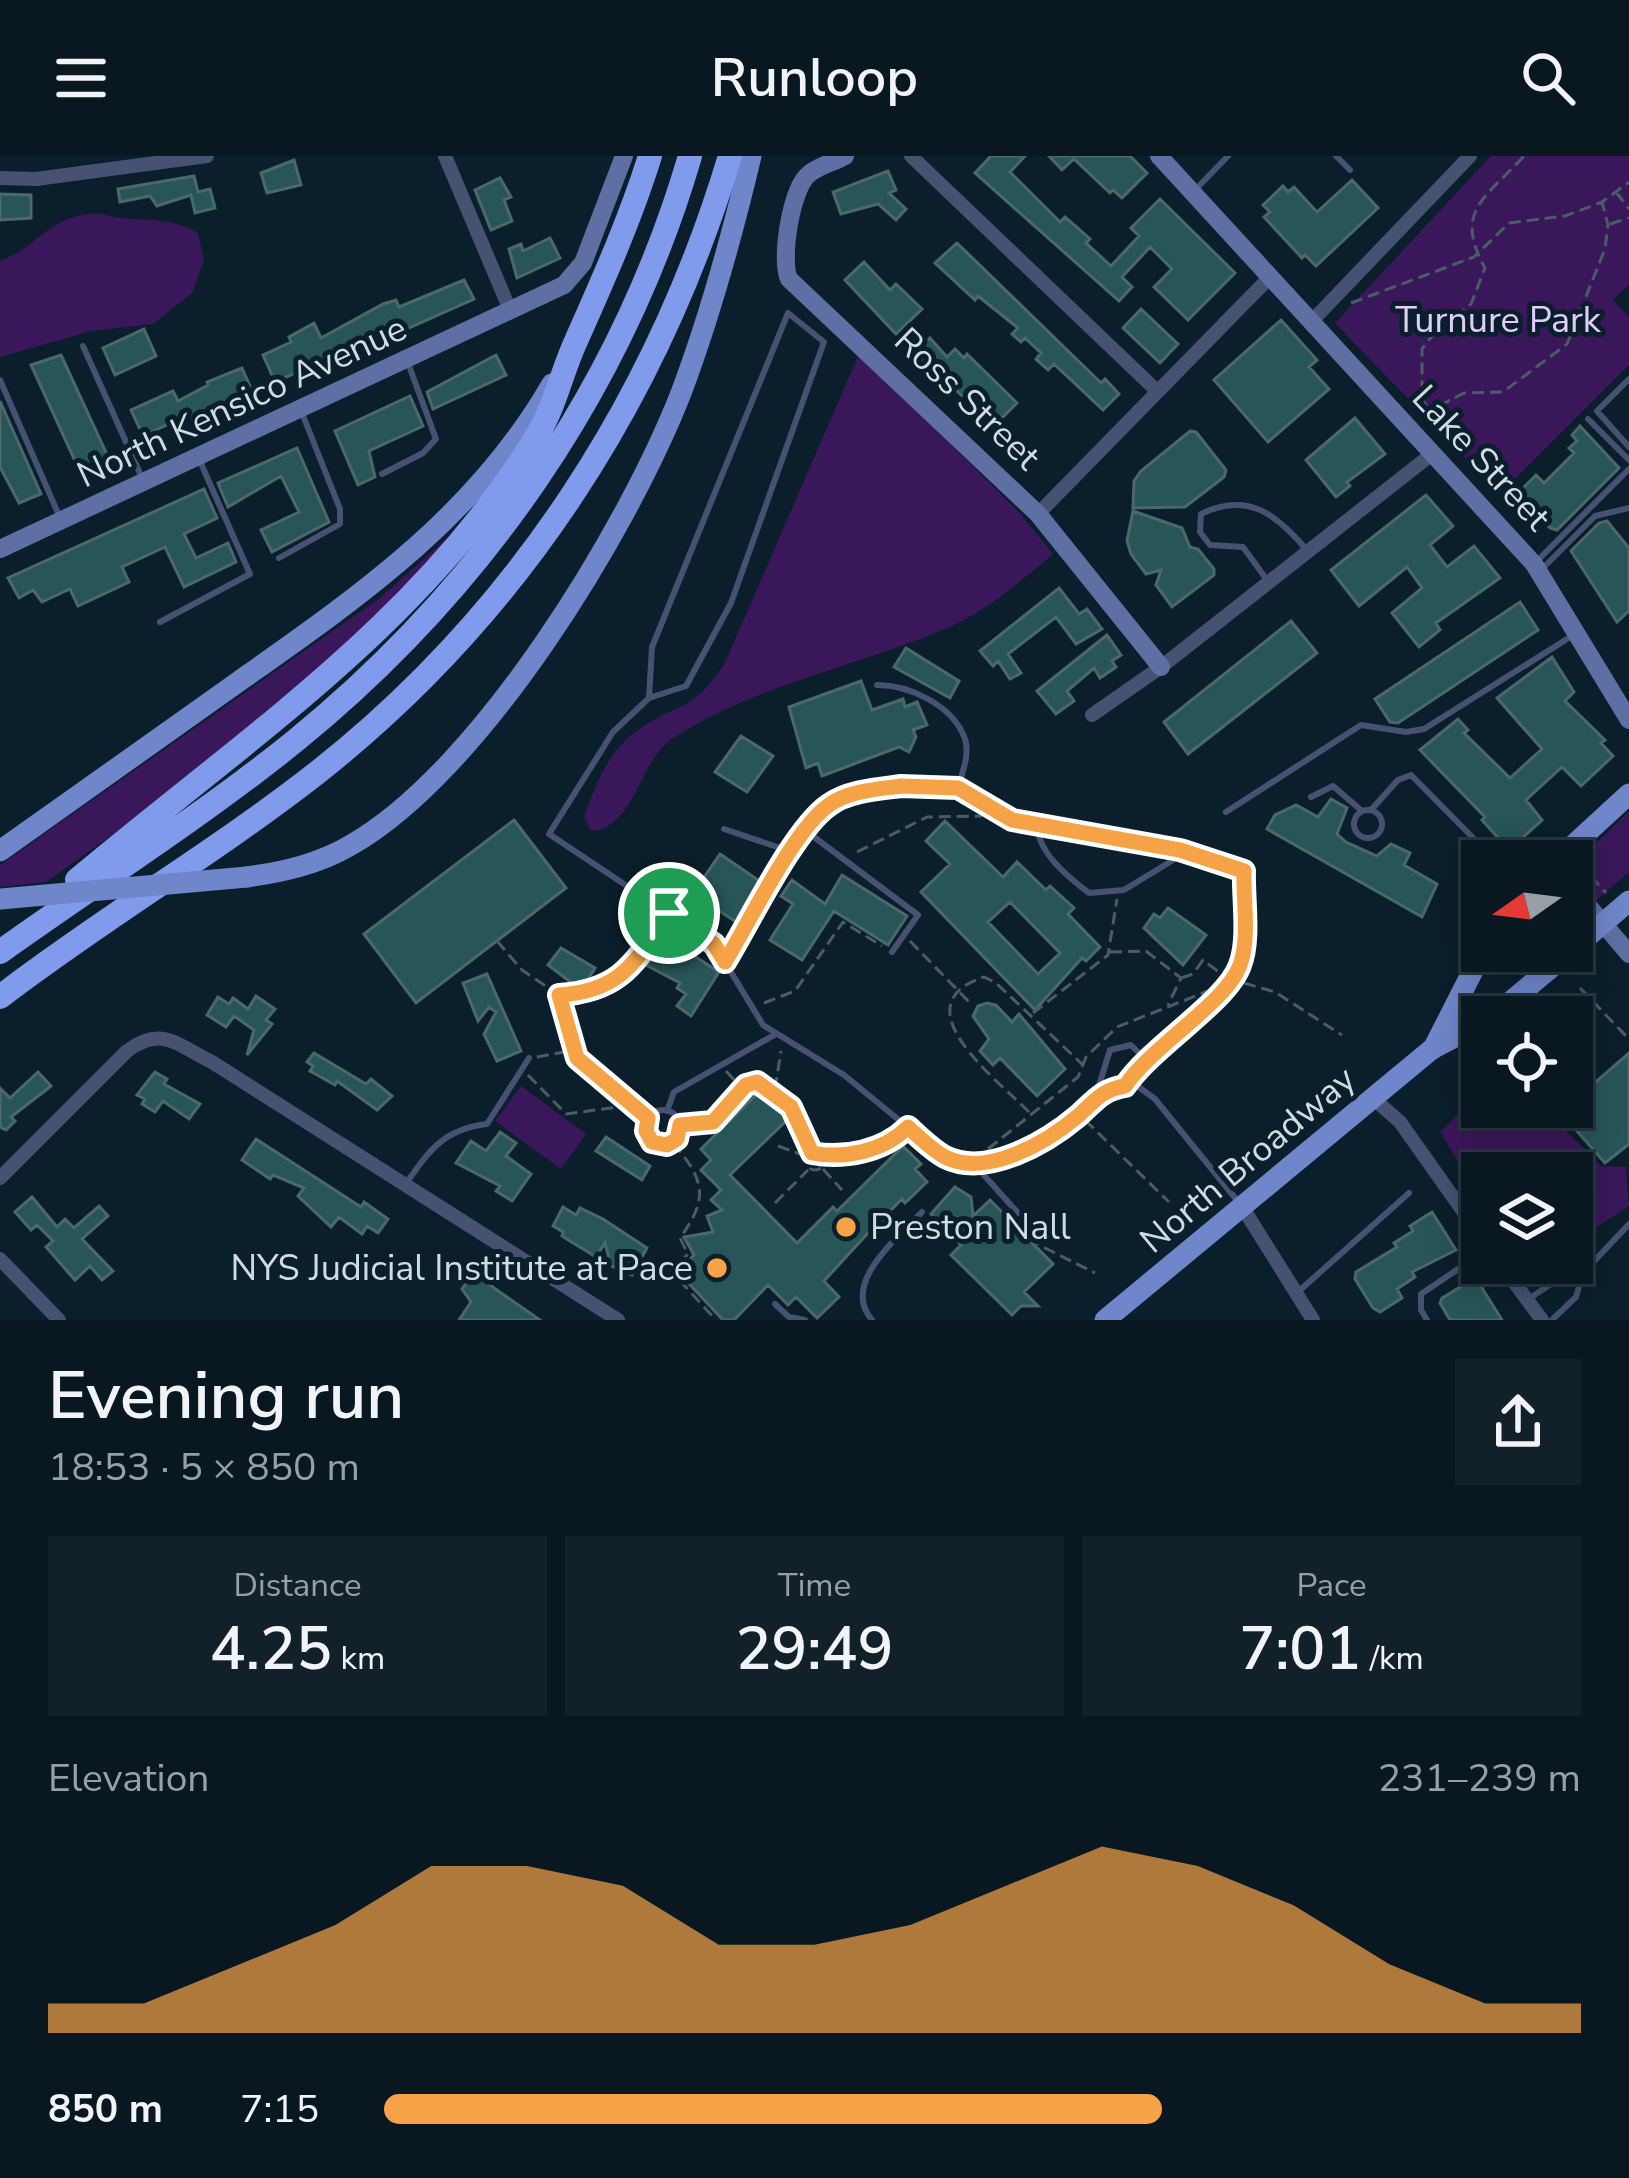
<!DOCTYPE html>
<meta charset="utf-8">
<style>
body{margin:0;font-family:"Nunito Sans",sans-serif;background:#112029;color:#f1f3f6;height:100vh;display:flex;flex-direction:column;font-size:45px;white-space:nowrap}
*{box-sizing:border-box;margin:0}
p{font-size:39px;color:#989fa5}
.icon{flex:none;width:66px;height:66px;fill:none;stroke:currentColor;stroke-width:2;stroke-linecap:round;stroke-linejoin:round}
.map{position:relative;height:1164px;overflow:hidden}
.sheet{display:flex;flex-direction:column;background:#081720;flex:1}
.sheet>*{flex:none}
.needle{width:78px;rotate:256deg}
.buttons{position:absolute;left:1461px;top:684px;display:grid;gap:24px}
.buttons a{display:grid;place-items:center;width:132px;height:132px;border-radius:0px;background:#081720;box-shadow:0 6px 30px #0003,0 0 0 3px #29363e;font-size:60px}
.pin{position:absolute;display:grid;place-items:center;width:102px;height:102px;color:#fff;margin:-51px;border:6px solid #fff;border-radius:50%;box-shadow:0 3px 12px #0007}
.round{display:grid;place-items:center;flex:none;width:126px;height:126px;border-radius:0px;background:#112029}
.summary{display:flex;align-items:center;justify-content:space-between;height:204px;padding:0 48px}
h1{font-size:66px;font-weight:600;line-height:90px}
.figures{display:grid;grid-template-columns:repeat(3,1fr);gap:18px;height:204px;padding:12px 48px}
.figures div{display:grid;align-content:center;border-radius:0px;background:#112029;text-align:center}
.figures b{font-size:60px;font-weight:600}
.figures small{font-size:33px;font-weight:400}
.figures p{font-size:33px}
.chart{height:336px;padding:24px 48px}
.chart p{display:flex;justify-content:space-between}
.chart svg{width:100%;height:216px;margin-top:12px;fill:#f5a346;opacity:.7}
ul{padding:0 48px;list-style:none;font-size:39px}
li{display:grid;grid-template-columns:192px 144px 1fr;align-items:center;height:90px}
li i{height:30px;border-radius:15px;background:#f5a346}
header{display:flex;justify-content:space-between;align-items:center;height:156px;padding:0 48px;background:#081720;font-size:54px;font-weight:600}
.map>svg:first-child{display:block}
.green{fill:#3a175a}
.building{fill:#285558;stroke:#4b696b;stroke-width:3;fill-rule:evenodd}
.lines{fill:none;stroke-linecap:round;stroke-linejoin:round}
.path{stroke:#4a5c67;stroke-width:3;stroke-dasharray:12 6;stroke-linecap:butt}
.lane{stroke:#475272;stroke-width:6}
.street{stroke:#475272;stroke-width:14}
.secondary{stroke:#5e6fa3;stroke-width:18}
.primary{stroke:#7086ca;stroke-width:21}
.highway{stroke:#819bec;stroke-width:24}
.primary-bridge{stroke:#7086ca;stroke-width:21}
.route-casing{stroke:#fff;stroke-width:24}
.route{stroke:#f5a346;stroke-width:15}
.poi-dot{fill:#f5a346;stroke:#0a1f2b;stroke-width:4.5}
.labels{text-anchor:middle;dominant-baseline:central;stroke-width:10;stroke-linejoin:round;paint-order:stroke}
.park-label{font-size:36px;fill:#e0cef9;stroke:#0a1f2b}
.street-label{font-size:36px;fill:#cfdce4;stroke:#0a1f2b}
.poi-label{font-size:36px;fill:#cfdce4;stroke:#0a1f2b;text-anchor:start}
</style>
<header><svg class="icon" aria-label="menu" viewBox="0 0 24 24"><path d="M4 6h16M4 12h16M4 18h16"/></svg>Runloop<svg class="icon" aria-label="search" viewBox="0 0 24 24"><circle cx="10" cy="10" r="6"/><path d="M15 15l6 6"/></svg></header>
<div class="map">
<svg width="1629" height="1164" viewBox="0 0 1629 1164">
<rect width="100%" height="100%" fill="#0a1f2b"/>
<!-- green -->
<path class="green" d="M 1491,0 L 1629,0 L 1629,128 L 1613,144 L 1629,161 L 1629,209 L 1500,338 L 1335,167 Z
M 100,57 C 136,70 159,55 198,77 L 204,104 L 192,137 L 153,168 L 91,175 L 0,201 L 0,105 C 44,88 44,60 100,57 Z
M 859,198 L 1019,356 L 1053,398 C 1019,426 987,455 947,472 C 856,511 756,528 672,583 C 638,605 635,673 591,675 L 584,661 C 596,628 608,595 638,574 C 679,545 691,558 725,507 Z
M 456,374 L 376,466 L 168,639 L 46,726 L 0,731 L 0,709 L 381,441 Z
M 1629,655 L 1629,716 L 1572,766 L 1572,710 Z
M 521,930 L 586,978 L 561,1013 L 495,965 Z
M 1482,934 L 1482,951 L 1543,951 L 1601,1010 L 1626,1011 L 1629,1050 L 1572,1087 L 1572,1017 L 1482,1017 L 1482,1046 L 1440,976 Z"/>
<!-- building -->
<path class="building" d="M 991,0 L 1025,0 L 1010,16 L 1060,66 L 1065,61 L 1079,73 L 1090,83 L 1086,87 L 1111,110 L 1139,80 L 1131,72 L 1160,43 L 1235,117 L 1188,164 L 1154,131 L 1172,113 L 1150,91 L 1122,121 L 1132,131 L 1119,145 L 975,17 Z
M 1049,0 L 1130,0 L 1147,17 L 1122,42 L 1113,34 L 1110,37 L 1074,3 L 1062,14 Z
M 294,4 L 301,29 L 267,37 L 261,17 Z
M 888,15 L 896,34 L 889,37 L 906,53 L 896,64 L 878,48 L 841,58 L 833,36 Z
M 194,20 L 198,36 L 210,33 L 215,52 L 195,57 L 191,39 L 157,50 L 150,40 L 120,46 L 118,33 Z
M 500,22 L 511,41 L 504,44 L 512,65 L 491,74 L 475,34 Z
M 1352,24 L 1378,52 L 1316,110 L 1305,99 L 1302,102 L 1264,61 L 1270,56 L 1263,49 L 1283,30 L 1288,36 L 1294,31 L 1317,56 Z
M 0,38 L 31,39 L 31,62 L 0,64 Z
M 550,82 L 560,102 L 517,122 L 509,93 L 521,88 L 523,95 Z
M 957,87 L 1101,227 L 1105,223 L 1119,238 L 1103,254 L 1054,208 L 1048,214 L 1036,203 L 1041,197 L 1025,182 L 1021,186 L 1012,178 L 1018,172 L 978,140 L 975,144 L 935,107 Z
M 864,106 L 890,134 L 896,128 L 922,153 L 896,178 L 845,124 Z
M 464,124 L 474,143 L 402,175 L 397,165 L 352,185 L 358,198 L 344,204 L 341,197 L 275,226 L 263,199 L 291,186 L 289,181 L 314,167 L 321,182 L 383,148 L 396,144 L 399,151 Z
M 1141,153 L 1178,188 L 1160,207 L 1123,172 Z
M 1281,164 L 1317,204 L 1309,211 L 1329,233 L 1268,286 L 1214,224 Z
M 144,173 L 156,200 L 115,219 L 103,192 Z
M 930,182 L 947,201 L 955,193 L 964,202 L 967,198 L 1017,247 L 995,269 L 914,197 Z
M 61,199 L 110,305 L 81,318 L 31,209 Z
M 496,199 L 506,219 L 433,253 L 427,236 Z
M 242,212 L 253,237 L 229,248 L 231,253 L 196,269 L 190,258 L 143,280 L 131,254 L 173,235 L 178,245 L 208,229 L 207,226 Z
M 410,240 L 423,270 L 369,295 L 375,321 L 358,329 L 335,275 Z
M 0,245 L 41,338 L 19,347 L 0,311 Z
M 1355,262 L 1385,298 L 1347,326 L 1350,330 L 1336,341 L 1306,304 Z
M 1580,270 L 1619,312 L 1557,374 L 1550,372 L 1522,345 L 1526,341 L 1520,335 L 1536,319 L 1544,327 L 1574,297 L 1569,292 L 1577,285 L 1572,279 Z
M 1190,275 L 1196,276 L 1226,314 L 1224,321 L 1185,351 L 1133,352 L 1134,325 L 1141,315 Z
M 297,292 L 329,366 L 272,396 L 261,374 L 299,356 L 281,320 L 228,351 L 218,327 Z
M 204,333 L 217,362 L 184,378 L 196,402 L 228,387 L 236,406 L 184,431 L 165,391 L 122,411 L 129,426 L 78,450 L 70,433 L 42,446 L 33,434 L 19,442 L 8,422 Z
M 1426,339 L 1453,370 L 1430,389 L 1447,411 L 1474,390 L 1500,422 L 1436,467 L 1440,474 L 1419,491 L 1392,457 L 1422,432 L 1407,411 L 1359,450 L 1331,414 Z
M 1133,355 L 1182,372 L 1190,391 L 1198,393 L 1214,413 L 1214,419 L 1172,451 L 1156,429 L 1161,414 L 1146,418 L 1131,398 L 1127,385 Z
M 1607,365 L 1629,392 L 1629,455 L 1617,466 L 1571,395 L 1599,367 Z
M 1059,432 L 1079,458 L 1087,453 L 1102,473 L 1076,488 L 1056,461 L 1008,498 L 1021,517 L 1010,523 L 998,505 L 993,510 L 980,495 Z
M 1520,446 L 1538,474 L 1398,567 L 1390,566 L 1375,543 Z
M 1291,465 L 1317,497 L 1188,598 L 1164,566 Z
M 1107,479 L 1121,499 L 1112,505 L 1116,511 L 1100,522 L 1094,512 L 1067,535 L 1074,545 L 1056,558 L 1037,535 Z
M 906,492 L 959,525 L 950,542 L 894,511 Z
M 1552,501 L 1574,536 L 1565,545 L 1605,584 L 1601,587 L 1613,600 L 1581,630 L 1562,611 L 1526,644 L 1542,664 L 1509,694 L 1482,664 L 1485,661 L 1420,594 L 1458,563 L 1468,574 L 1464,577 L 1510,622 L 1542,593 L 1497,542 Z
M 861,525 L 872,554 L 903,543 L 905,551 L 917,546 L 927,569 L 913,574 L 916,581 L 909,596 L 899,591 L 822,620 L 818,607 L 806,612 L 789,551 Z
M 741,580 L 773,600 L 747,636 L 715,616 Z
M 1331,643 L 1347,652 L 1337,678 L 1346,686 L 1377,700 L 1391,688 L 1410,697 L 1404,709 L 1437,728 L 1422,761 L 1267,673 L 1275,659 L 1296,649 L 1318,661 Z
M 514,664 L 566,732 L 416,847 L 364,778 Z
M 945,665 L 1003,721 L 1017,706 L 1046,734 L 1050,730 L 1074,752 L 1068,758 L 1100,791 L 1086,805 L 1082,802 L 1035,854 L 921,736 L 950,708 L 926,685 ZM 1010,746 L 1060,797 L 1038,818 L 988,766 Z
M 720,698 L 764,728 L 739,768 L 706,746 L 711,739 L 698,730 Z
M 842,719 L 907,760 L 888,789 L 834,755 L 802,804 L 770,784 L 793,748 L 781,740 L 792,724 L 825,748 Z
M 1168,752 L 1206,779 L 1183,809 L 1144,772 L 1154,758 L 1160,762 Z
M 659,777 L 719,816 L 691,860 L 677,850 L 686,838 L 677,832 L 680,827 L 640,806 Z
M 561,792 L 595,812 L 581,834 L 548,809 Z
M 487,818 L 521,895 L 497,905 L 484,878 L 496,856 L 489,851 L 478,865 L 463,827 Z
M 256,840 L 275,853 L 266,864 L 272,868 L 247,899 L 254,874 L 234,860 L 226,871 L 207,859 L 218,841 L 229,848 L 233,842 L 248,853 Z
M 987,847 L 996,849 L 1012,866 L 1019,858 L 1065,913 L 1037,940 L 1000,902 L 993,909 L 980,895 L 989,883 L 973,860 L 978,850 Z
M 314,897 L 366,928 L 371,923 L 392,940 L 377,954 L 337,925 L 335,929 L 310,915 L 313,910 L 307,906 Z
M 1629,897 L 1629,988 L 1605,1007 L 1562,958 L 1572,951 L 1572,913 L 1589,932 Z
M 38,916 L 51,930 L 11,961 L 15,965 L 6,974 L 0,971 L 0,932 L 10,942 Z
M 155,916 L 167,923 L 164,928 L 200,948 L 189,963 L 163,945 L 155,956 L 142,948 L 145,943 L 137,939 Z
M 760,935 L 788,963 L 730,1019 L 797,1087 L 833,1051 L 837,1055 L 903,990 L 921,1008 L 915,1013 L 927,1026 L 905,1047 L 902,1043 L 883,1062 L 886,1065 L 871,1080 L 868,1077 L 824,1125 L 839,1141 L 817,1162 L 796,1141 L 788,1149 L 768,1129 L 734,1164 L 723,1164 L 678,1116 L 694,1099 L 684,1081 L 713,1076 L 707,1060 L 722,1054 L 711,1044 L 721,1034 L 701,1014 L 711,1004 L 701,993 Z
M 500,976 L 516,987 L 506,1000 L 531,1018 L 512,1045 L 496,1035 L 500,1030 L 456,1007 L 471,985 L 486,995 Z
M 606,981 L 650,1010 L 642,1024 L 596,995 Z
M 256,983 L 361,1051 L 364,1046 L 388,1063 L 378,1077 L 367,1070 L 362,1078 L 339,1061 L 331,1071 L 298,1040 L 304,1032 L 273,1019 L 270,1023 L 242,1004 Z
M 955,1031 L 971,1041 L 973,1060 L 990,1044 L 1053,1108 L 1024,1136 L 1038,1150 L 1021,1150 L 1012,1159 L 951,1099 L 961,1089 L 931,1058 Z
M 32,1041 L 57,1071 L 65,1063 L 74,1072 L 99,1050 L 108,1060 L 82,1083 L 113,1115 L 102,1124 L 90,1110 L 75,1124 L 46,1091 L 53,1085 L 37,1069 L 31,1074 L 15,1056 Z
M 563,1051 L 576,1059 L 580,1052 L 603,1063 L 647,1092 L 632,1119 L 611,1110 L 605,1087 L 596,1101 L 562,1080 L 563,1076 L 553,1070 Z
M 1432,1056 L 1456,1094 L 1412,1116 L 1415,1121 L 1397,1133 L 1402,1142 L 1380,1156 L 1373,1152 L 1355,1123 L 1356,1116 L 1397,1091 L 1394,1087 L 1413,1075 L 1410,1070 Z
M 474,1115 L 494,1132 L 540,1164 L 459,1164 L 471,1146 L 462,1133 Z
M 1472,1124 L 1477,1124 L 1502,1164 L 1450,1164 L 1440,1147 L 1442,1142 Z"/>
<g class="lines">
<!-- path -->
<path class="path" d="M 1616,36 L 1629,53
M 1610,68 L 1629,62
M 1351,147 L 1474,101 L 1509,67 L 1565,60 L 1602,46 L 1629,26
M 1428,253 L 1422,242 L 1422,193 L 1436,175 L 1471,148 L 1485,112 C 1453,54 1486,42 1524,0
M 1423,258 L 1464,237 L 1503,236 L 1567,188 L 1605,93 L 1608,69 L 1602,46
M 857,696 L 927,661 L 982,660
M 1579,707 L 1606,737
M 497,785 L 522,814 L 559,839 L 577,902 L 648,962
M 910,785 L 972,849
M 1110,796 L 1146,795 L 1181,822 L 1168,849
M 1181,822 L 1193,818 L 1203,804 L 1224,820
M 1244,827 L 1275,836 L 1342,879
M 1580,832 L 1629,883
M 593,837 L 625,818 L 661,769
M 561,839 L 593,837 L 600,842
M 764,847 L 795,835 L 843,766 L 882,790
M 1033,857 L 1108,799 L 1117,743
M 537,901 L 574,894
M 726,915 L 738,928 L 762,926 C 789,945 798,968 812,997
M 528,919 L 566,958 L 633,949
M 775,933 L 781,895
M 1029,956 C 1000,926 897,849 984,821 L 996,827 L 1082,908
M 1085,964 L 1169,1046
M 680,969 L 713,966 L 746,930
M 673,987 C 705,1024 709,1042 680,1082 L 688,1098 L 671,1115 L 716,1164
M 778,990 L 808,1001
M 988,993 L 1078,921 L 1086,901 L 1117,871 L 1208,835
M806 1005a9 9 0 1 1 18 0a9 9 0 1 1-18 0Z
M 824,1002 L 890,988 L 900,978
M 823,1013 L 842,1034
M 775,1047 L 808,1014
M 1018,1067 L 1039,1089 L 1095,1117"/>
<!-- lane -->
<path class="lane" d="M 1336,0 L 1350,14
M 1196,33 L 1228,0
M 83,190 L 143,324
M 1629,223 L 1597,255 L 1629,291
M 0,224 L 61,364
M 1588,263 L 1629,304
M 382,318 L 423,297 L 436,283 L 408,207
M 279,402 L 340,368 L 340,353 L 302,257
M 1537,405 L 1629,313
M 1542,413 L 1595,360 L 1629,352
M 1267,424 L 1243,391 L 1210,389 L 1200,376 L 1201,358 C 1248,335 1277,359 1306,393
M 160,466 L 250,418 L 199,303
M 877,529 C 909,529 953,549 965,583 C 970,599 962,617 958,632
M 649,542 L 652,491 L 788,157 L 824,186 L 731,447 L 686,530 L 649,542 L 613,576 L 549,678 L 714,788 L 763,869 L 844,919 L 944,1001 L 989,1006 L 1011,999 L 1055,976 L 1102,935 L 1136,929 L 1155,943 L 1240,1048
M 1311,641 L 1333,630 L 1362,655
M1354 668a14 14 0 1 1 28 0a14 14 0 1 1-28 0Z
M 1371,654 L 1398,624 L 1411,619 L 1496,705
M 1226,656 L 1361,569 L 1406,576 L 1424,573 L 1575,478
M 1037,669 C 1038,697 1068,721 1089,737 L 1124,734 L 1183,698
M 724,673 L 792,696
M 806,675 L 918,759 L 892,796
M 725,806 L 802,679 L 828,649 L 860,636 L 901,630 L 958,632 L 1012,664 L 1180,694 L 1244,715 C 1243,743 1250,783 1241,809 C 1227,846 1152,890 1125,930
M 1096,939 L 1110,894 L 1131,889 L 1145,903
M645 972a18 18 0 1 1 36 0a18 18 0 1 1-36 0Z
M 667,955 L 674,936 L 776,878
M 973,1007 L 1018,1057
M 407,1026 C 431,992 445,973 487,968 L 529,902
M 1583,1117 L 1629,1068
M 1299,1135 L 1409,1037
M 1527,1144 L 1557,1124 L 1583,1117 L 1576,1141 L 1552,1164
M 775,1148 L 789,1161 L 805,1164
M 872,1164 C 840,1127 898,1082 922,1056
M 1427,1164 L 1421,1154 L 1421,1138 L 1482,1097"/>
<!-- street -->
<path class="street" d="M 445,0 L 510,154
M 911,0 L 1157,235
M 0,22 L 36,23 L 207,0
M 1312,165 L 1470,0
M 1038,358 L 1270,121
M 1092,559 L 1161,511 L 1432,298
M 1374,943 L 1400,966 L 1482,1082
M 0,1022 L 127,895 C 162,869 177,889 212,906 L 618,1164
M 1243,1052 L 1313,1164
M 0,1103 L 59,1164
M 1500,1107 L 1542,1164"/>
<!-- secondary -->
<path class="secondary" d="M 845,0 C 834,6 818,10 809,18 C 791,32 780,104 789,123 L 1038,358 L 1161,511
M 1159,0 L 1534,408 L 1629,564
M 0,393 L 564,129 L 583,107 L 624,0
M 1572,731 L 1629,798"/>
<!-- primary -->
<path class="primary" d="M 0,695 C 79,639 159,582 238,526 C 360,440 476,360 552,228
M 1556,705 L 1629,638
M 247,721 C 283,716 319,708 351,689 C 481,615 627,375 681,237 C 710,160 732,80 751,0
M 1572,794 L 1629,745
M 1511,795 C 1525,814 1543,803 1561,795
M 1492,861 L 1571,795
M 1433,893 L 1483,795
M 1105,1164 L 1432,893 L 1482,867"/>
<!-- highway -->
<path class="highway" d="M 77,724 C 242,585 424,467 538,278 C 555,250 562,215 576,185 C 603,124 630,64 650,0
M 0,796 C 98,726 201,661 295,585 C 482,433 622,232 690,0
M 0,841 C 103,762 216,696 318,616 C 518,458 657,243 730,0"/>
<!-- primary-bridge -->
<path class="primary-bridge" d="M 0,743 L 247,721"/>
</g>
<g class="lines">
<defs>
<path id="route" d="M 901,630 L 958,632 L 1012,664 L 1180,694 L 1244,715 C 1243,743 1250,783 1240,809 C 1227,846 1152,890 1125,930 C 1101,934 1095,945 1078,960 C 1047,986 987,1022 945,1001 C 932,994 919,981 908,971 C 883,996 843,1003 812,997 L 791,951 L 757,926 L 746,929 L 713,966 L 680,969 L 677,983 L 667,989 L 652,986 L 646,975 L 648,962 L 577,902 L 559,839 C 622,835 635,806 669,757 L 714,788 L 725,806 C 749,767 794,673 829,649 C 848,635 878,633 901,630 Z"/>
</defs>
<!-- route casing -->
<use href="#route" class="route-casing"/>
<!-- route -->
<use href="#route" class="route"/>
</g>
<!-- markers -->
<g class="poi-dot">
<circle cx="846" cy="1071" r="12"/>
<circle cx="717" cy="1112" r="12"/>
</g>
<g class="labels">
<!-- park labels -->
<g class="park-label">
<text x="1498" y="164">Turnure Park</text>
</g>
<!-- street labels -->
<g class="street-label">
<text transform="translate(967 243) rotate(44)">Ross Street</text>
<text transform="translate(242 246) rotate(-25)">North Kensico Avenue</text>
<text transform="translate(1481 302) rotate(47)">Lake Street</text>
<text transform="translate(1248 1004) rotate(-40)">North Broadway</text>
</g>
<!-- poi labels -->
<g class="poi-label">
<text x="870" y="1071">Preston Nall</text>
<text x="693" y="1112" text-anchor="end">NYS Judicial Institute at Pace</text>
</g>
</g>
</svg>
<div class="buttons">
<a><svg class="needle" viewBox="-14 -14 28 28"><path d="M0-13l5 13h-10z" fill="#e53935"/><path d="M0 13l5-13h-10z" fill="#989fa5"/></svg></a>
<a><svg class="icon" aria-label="locate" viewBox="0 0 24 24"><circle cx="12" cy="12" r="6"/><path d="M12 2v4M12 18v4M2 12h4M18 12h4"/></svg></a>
<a><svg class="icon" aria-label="layers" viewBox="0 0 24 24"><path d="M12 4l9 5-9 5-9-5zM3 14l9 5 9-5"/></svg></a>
</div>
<div class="pin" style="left:669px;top:757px;background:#1e9e55"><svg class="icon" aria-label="arrive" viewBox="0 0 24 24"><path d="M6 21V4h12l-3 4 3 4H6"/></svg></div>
</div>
<section class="sheet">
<div class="summary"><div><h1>Evening run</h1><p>18:53 · 5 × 850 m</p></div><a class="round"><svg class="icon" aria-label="share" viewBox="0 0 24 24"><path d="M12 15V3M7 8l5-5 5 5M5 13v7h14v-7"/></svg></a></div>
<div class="figures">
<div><p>Distance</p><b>4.25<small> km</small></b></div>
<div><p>Time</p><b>29:49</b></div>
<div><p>Pace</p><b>7:01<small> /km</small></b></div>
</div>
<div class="chart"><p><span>Elevation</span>231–239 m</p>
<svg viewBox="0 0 160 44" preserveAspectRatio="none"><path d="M0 44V38L10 38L20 30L30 22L40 10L50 10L60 14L70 26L80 26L90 22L100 14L110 6L120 10L130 18L140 30L150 38L160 38V44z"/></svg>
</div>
<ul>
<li><b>850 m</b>7:15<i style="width:65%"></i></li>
</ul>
</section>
